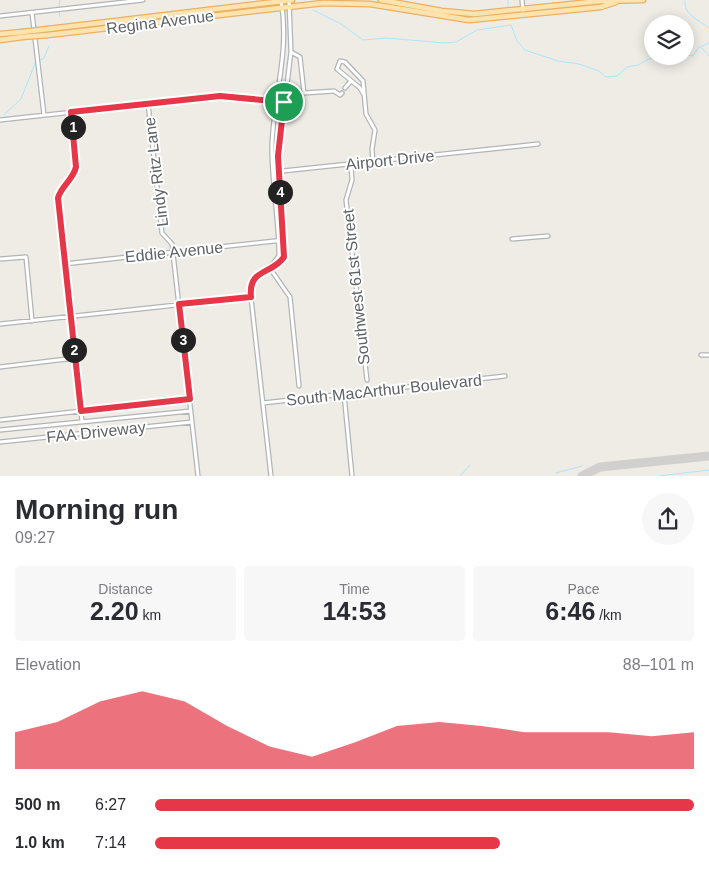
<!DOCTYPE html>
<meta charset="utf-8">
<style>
body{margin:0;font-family:Arial,sans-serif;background:#f7f7f7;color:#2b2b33;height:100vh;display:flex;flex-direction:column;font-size:19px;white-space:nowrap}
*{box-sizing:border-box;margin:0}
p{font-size:16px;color:#7c7c81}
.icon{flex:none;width:28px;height:28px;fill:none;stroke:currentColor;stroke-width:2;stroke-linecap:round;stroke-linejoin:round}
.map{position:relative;height:476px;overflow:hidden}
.panel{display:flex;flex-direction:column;background:#fff;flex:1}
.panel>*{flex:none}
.buttons{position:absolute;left:644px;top:15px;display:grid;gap:10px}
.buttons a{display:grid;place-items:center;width:50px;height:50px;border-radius:50%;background:#fff;box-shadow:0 2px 12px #0003;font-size:25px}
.pin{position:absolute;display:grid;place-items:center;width:42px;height:42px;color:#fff;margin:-21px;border:2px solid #fff;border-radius:50%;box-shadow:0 1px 5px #0007}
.km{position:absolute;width:25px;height:25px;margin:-12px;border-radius:50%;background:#222;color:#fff;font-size:14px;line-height:25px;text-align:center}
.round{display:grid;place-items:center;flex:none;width:52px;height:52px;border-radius:26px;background:#f7f7f7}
.head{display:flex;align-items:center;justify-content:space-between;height:85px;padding:0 15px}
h1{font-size:28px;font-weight:700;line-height:38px}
.metrics{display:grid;grid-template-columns:repeat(3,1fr);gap:8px;height:85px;padding:5px 15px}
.metrics div{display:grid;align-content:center;border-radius:5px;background:#f7f7f7;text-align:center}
.metrics b{font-size:25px;font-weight:700}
.metrics small{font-size:14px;font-weight:400}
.metrics p{font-size:14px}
.chart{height:140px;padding:10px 15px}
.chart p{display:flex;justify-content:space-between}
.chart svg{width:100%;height:90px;margin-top:5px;fill:#e53747;opacity:.7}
ul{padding:0 15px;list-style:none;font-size:16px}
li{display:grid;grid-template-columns:80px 60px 1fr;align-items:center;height:38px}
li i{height:12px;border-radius:6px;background:#e53747}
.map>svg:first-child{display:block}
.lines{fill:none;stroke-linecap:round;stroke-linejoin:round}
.stream{stroke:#a9e6fd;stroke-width:1}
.taxiway{stroke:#d2d0ce;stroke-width:9}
.minor-casing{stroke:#b1b5b8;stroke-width:5.5}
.major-casing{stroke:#eeaf61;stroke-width:7}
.minor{stroke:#fff;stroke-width:3}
.major{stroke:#fde3ae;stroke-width:4.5}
.major-bridge-casing{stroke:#eeaf61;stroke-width:7;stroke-linecap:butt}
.major-bridge{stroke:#fde3ae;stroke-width:4.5}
.route-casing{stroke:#fff;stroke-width:10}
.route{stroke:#e53747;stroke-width:6}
.labels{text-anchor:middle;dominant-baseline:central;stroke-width:4;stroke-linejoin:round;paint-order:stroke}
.street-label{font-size:16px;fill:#5e6366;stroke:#fff}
</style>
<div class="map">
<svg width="709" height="476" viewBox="0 0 709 476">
<rect width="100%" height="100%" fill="#efece6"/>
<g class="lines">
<!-- stream -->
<path class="stream" d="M 508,0 L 508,7
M 685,1 C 683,14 700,21 709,28
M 59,6 L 60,0
M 313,10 L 341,24 L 363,40 L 386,38 L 445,43 L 456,42 L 477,30 L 511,25 L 517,41 L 525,50 L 558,61 L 579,64 L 599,71 L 606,77 L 617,76 L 627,67 L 638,65 L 655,56
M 59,11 L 60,17
M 702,48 L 709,56
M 685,55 L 693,56 L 698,48 L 709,43
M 40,60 L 44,58 L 49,46
M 4,115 L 21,99 L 36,61
M 556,473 L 582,466
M 460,476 L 470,465
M 659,476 L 709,470"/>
<!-- taxiway -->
<path class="taxiway" d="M 582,476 L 600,467 L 709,456"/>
<defs>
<path id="minor" d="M 522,0 L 523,10
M 32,13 L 44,115
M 0,16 L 143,0
M 291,52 L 300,57 L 304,93 L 334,91 L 340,95 L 342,93
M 345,88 L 351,81
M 364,95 L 360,88 L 337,69 L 340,61 L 345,62 L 362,80 L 363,81 L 366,114 L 375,130 L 372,149 L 373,162
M 148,103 L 162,233 L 172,244 L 198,476
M 71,112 L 76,167 C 73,180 61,186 58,198 L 82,421
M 0,120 L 220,96 L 284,102
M 351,165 L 352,180 L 346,200 L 367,380
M 273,172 L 538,144
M 512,239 L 548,236
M 0,259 L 26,257 L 32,321
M 64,264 L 284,240
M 272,266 L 281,262 L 284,252 L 278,156 L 291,52 L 289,0
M 269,267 L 290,297 L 299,386
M 0,324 L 251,297
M 701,355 L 709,355
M 0,367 L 75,358
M 344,394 L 352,476
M 263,403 L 505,376
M 0,420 L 190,399
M 0,430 L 191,411
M 0,442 L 192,422
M 271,476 L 250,289 C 252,273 273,270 279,255 C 279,218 271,181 272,144 C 274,94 290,51 281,0"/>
<path id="major" d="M 381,0 L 442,11 L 474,14 L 601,1 L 643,0
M 48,29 L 292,0
M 0,34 L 22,32
M 48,35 L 323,3 L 370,4 L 469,20 L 601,7 L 616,2
M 0,40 L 22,37"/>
</defs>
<!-- minor casing -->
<use href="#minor" class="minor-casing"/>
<!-- major casing -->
<use href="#major" class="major-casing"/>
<!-- minor -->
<use href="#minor" class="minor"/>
<!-- major -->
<use href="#major" class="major"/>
<defs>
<path id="major-bridge" d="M 22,32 L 48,29
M 22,37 L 48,35"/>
</defs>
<!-- major-bridge casing -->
<use href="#major-bridge" class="major-bridge-casing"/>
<!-- major-bridge -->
<use href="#major-bridge" class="major-bridge"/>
</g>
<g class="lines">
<defs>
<path id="route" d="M 220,96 L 284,102 L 278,156 L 284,257 C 272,275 248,268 251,297 L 179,304 L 190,399 L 81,411 L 58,198 C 61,186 73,180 76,167 L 71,112 Z"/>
</defs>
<!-- route casing -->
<use href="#route" class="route-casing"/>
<!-- route -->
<use href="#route" class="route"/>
</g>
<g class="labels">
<!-- street labels -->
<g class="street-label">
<text transform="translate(160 22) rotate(-7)">Regina Avenue</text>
<text transform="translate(390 160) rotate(-6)">Airport Drive</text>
<text transform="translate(156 172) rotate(-97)">Lindy Ritz Lane</text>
<text transform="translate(174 252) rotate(-6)">Eddie Avenue</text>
<text transform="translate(356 287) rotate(-96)">Southwest 61st Street</text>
<text transform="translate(384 390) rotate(-6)">South MacArthur Boulevard</text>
<text transform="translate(96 432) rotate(-6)">FAA Driveway</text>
</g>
</g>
</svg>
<div class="buttons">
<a><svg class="icon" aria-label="layers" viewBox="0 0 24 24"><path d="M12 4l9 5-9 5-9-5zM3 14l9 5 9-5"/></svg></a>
</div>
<div class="pin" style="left:284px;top:102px;background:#1e9e55"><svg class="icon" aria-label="arrive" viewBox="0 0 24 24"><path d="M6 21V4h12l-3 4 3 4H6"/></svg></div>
<b class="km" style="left:73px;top:127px">1</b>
<b class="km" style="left:74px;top:350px">2</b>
<b class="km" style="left:183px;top:340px">3</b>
<b class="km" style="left:280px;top:192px">4</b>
</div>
<section class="panel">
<div class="head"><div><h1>Morning run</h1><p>09:27</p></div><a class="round"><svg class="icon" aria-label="share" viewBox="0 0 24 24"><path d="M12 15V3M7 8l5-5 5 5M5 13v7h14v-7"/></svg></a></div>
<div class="metrics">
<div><p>Distance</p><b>2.20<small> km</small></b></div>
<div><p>Time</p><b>14:53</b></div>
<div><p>Pace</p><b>6:46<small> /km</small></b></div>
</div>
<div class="chart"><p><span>Elevation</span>88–101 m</p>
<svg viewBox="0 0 160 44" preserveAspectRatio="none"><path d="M0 44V26L10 21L20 11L30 6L40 11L50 23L60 33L70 38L80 31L90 23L100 21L110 23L120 26L130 26L140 26L150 28L160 26V44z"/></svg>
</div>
<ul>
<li><b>500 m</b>6:27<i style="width:100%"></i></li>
<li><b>1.0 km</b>7:14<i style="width:64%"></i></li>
</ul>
</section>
